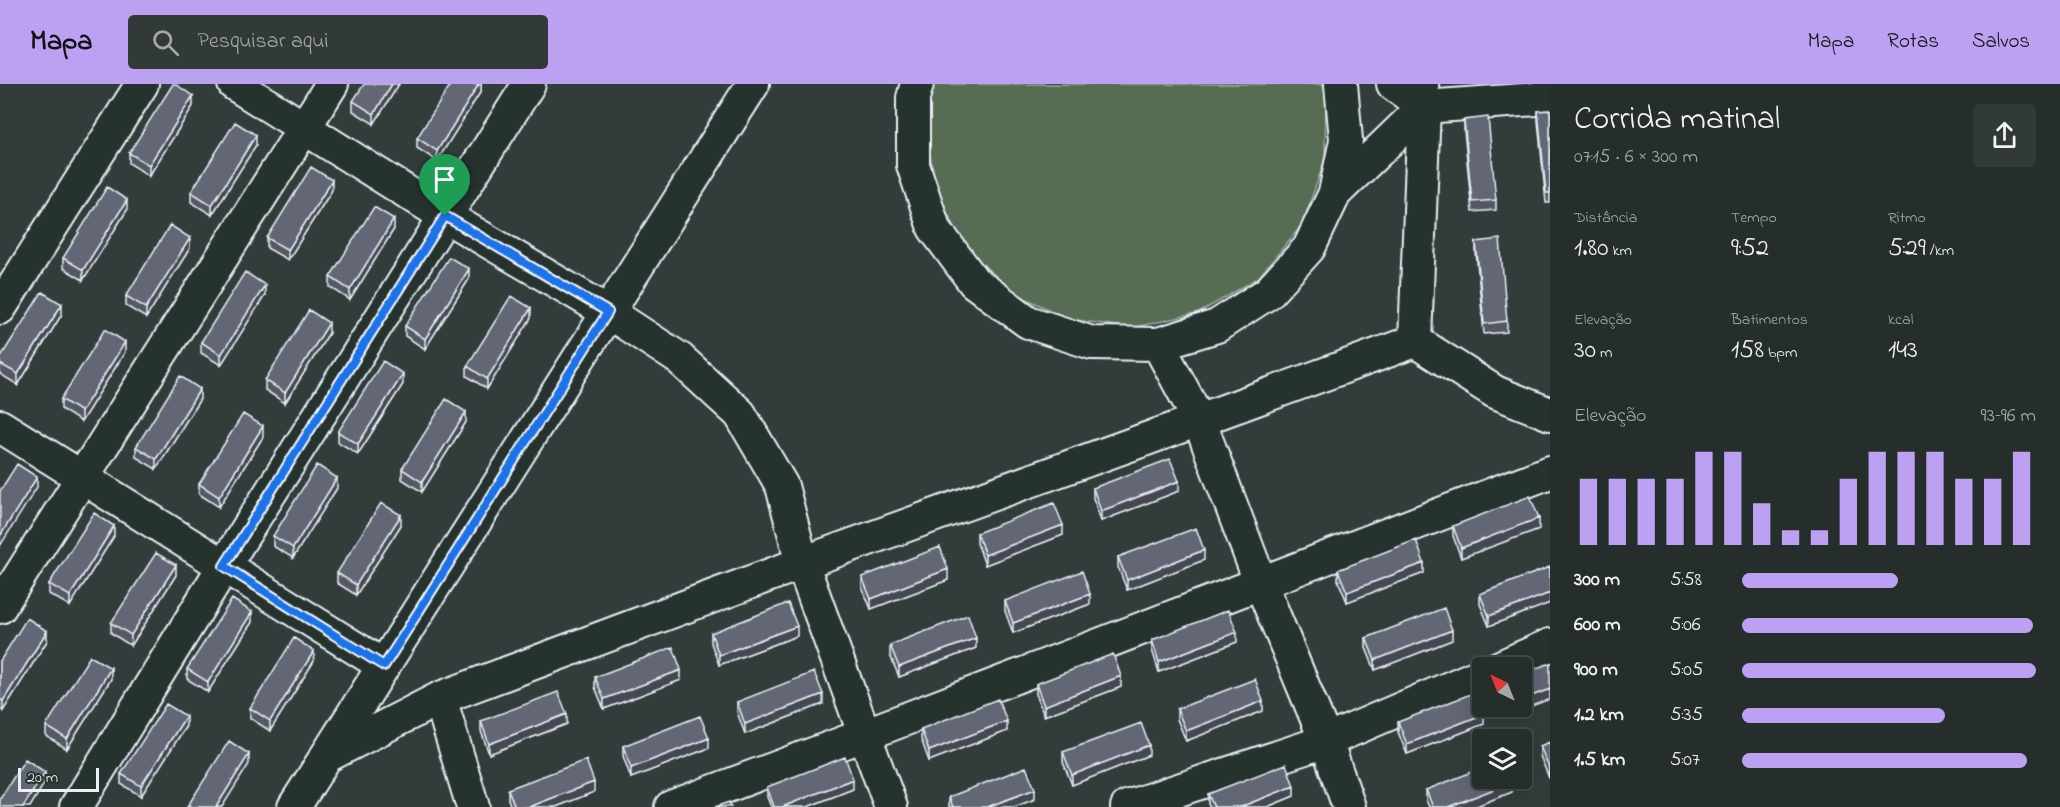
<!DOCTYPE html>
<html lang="pt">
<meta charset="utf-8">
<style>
body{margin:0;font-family:"Indie Flower",sans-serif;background:#323a38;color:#f1f3f6;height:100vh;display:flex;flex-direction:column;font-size:22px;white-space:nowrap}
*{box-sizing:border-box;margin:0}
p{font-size:20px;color:#a4a8a9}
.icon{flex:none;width:33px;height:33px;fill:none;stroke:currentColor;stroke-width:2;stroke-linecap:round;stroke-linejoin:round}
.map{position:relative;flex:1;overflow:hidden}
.side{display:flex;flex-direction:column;background:#262e2c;width:510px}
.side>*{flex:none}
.needle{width:39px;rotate:317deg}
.controls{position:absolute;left:1472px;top:573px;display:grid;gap:12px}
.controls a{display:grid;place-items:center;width:60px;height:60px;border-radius:6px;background:#262e2c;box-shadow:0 6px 24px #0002,0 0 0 2px #424a48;font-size:30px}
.scale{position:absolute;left:18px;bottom:15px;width:81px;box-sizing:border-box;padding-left:6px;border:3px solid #e8f1f8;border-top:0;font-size:16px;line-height:21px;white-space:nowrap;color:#e8f1f8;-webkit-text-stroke:4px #26332d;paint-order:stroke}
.pin{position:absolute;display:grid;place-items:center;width:51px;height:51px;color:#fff;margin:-62px -26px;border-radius:50% 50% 50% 0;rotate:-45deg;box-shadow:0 0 6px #0007}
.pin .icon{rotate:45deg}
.round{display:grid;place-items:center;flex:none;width:63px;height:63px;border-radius:6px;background:#323a38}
.summary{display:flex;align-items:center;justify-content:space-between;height:102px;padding:0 24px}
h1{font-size:33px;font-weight:600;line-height:45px}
.figures{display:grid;grid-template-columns:repeat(3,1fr);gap:9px;height:102px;padding:6px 24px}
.figures div{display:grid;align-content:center}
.figures b{font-size:26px;font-weight:600}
.figures small{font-size:16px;font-weight:400}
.figures p{font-size:16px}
.chart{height:168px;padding:12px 24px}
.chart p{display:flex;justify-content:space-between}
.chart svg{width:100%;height:108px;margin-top:6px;stroke:#bca0f2;stroke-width:6}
ul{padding:0 24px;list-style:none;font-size:20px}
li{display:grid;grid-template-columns:96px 72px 1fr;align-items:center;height:45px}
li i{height:15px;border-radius:8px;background:#bca0f2}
header{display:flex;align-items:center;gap:36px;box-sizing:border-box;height:84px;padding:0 30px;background:#bca0f2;color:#111}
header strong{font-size:28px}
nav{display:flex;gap:33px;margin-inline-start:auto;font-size:21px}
.search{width:420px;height:54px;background:#323a38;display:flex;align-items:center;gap:15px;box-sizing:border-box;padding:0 21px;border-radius:6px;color:#a4a8a9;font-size:22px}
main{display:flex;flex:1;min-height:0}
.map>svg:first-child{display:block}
.park{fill:#576d52;stroke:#a0afa5;stroke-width:1.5}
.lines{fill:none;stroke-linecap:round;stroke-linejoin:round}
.street-casing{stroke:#e8f1f8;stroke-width:36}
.street{stroke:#26332d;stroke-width:32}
.wall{fill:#545864;stroke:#e8f1f8;stroke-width:1.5}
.shaded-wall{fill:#454751;stroke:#e8f1f8;stroke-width:1.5}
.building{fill:#626674;stroke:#e8f1f8;stroke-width:1.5}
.route-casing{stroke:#fff;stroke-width:12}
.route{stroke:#1a73e8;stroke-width:8}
</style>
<header>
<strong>Mapa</strong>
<div class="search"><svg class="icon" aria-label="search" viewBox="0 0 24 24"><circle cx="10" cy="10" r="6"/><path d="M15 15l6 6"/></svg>Pesquisar aqui</div>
<nav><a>Mapa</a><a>Rotas</a><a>Salvos</a></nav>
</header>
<main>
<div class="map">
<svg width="1550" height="723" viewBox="0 0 1550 723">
<rect width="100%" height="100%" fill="#323d3b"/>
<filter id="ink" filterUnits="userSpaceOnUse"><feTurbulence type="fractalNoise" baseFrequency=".0167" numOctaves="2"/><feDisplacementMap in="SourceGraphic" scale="12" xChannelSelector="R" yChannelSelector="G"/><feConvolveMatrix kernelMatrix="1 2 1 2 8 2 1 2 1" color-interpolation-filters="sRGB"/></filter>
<g filter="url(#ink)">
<!-- park -->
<path class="park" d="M 932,0 L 1323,0 L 1326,7 L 1325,76 L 1302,141 L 1258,194 L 1199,229 L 1131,244 L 1069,235 L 1012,208 L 967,165 L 937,110 L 926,48 Z"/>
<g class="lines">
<defs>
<path id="street" d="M 234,0 L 445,132 L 608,228 L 680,275 L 740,330 L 782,402 L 802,479 L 891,723
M 917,0 L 913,14 L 913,81 L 934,144 L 974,198 L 1028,238 L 1092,259 L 1158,260 L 1217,242 L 1268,209 L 1309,164 L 1335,109 L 1346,56 L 1341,0
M 1393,0 L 1424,23
M 1335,109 L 1424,23 L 1550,14
M 0,224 L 142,0
M 1415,257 L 1424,23 L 1422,0
M 1415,257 L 1495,308 L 1550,330
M 1158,260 L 1199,336 L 1261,500 L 1326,657 L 1349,723
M 0,342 L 384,582
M 0,523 L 332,0
M 1498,584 L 1550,561
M 440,614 L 473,723
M 327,672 L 440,614 L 802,479 L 1199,336 L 1415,257
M 76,723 L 224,482 L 529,0
M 294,723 L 753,0
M 671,723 L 864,651 L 1550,388
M 1127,723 L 1326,657 L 1482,590"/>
</defs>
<!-- street casing -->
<use href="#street" class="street-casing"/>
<!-- street -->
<use href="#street" class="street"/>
</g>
<!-- wall -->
<path class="wall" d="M 399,0 L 374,40 L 353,27 L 353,17 Z
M 481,0 L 481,7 L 437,77 L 417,64 L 417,54 Z
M 193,22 L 149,92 L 129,79 L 129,69 Z
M 1550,26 L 1550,119 L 1546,119 L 1538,37 L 1538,27 Z
M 1464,36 L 1496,116 L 1496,126 L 1472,128 L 1464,46 Z
M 256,61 L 212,131 L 191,118 L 191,108 Z
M 332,106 L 288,176 L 267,164 L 267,154 Z
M 127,126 L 83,196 L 63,184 L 63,174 Z
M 394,145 L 350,216 L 330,203 L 330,193 Z
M 1476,158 L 1507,237 L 1507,248 L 1484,250 L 1476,168 Z
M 190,164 L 146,234 L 126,222 L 126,212 Z
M 469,195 L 425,265 L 405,252 L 405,242 Z
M 265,211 L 221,281 L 201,269 L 201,258 Z
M 62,230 L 18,301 L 0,290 L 0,274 Z
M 531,234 L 487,305 L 467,292 L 467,282 Z
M 329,249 L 285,319 L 265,306 L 265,296 Z
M 125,268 L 81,338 L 61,325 L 61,315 Z
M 403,300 L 358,370 L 338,358 L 338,348 Z
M 200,315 L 156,385 L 136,373 L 136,363 Z
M 466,338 L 422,408 L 402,395 L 402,385 Z
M 263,353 L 219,423 L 199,410 L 199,400 Z
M 337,404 L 293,474 L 273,462 L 273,452 Z
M 1093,404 L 1179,407 L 1101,437 L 1093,414 Z
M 401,441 L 356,511 L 337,499 L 337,489 Z
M 1453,442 L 1539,445 L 1461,474 L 1453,452 Z
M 977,449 L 1063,451 L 985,481 L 977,459 Z
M 114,452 L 70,522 L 49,510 L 49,500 Z
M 1118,473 L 1204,476 L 1127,506 L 1118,483 Z
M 1550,483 L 1550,519 L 1489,542 L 1480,520 L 1480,510 Z
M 1338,486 L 1424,489 L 1347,518 L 1338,496 Z
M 176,491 L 131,562 L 111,549 L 111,539 Z
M 862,493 L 948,496 L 871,525 L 862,503 Z
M 1005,517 L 1090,520 L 1013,549 L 1005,527 Z
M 252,538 L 208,608 L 187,595 L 187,585 Z
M 711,549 L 797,552 L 719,581 L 711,559 Z
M 1366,554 L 1452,556 L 1375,586 L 1366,564 Z
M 1152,556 L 1237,558 L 1159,588 L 1152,566 Z
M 47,557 L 3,627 L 0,625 L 0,577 Z
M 890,561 L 976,564 L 899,593 L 890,571 Z
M 314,577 L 270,647 L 250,634 L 250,624 Z
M 595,593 L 681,596 L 604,625 L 595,603 Z
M 111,595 L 67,665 L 46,652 L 46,642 Z
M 1036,600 L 1121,603 L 1044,632 L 1036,610 Z
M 737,618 L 823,620 L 745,650 L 737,628 Z
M 1177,625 L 1263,627 L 1186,657 L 1177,635 Z
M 481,637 L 567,640 L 489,670 L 481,647 Z
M 1398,638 L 1484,640 L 1407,670 L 1398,648 Z
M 186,642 L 141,712 L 121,700 L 121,690 Z
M 921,645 L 1007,647 L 929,677 L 921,655 Z
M 1550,658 L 1549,694 L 1540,672 L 1540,662 Z
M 623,662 L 709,664 L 631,694 L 623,672 Z
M 1063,668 L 1149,671 L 1072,701 L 1063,678 Z
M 767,703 L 853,705 L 807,723 L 771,723 L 767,713 Z
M 508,705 L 594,708 L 556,723 L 511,723 L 508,715 Z
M 1426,706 L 1512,708 L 1474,723 L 1429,723 L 1426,716 Z
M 1208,710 L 1294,712 L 1267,723 L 1210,723 L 1208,720 Z
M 949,713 L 1035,715 L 1014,723 L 949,723 Z"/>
<!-- shaded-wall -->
<path class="shaded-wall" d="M 392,0 L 399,0 L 374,40 L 374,30 Z
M 479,0 L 481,0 L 481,7 L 437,77 L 437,67 Z
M 193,12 L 193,22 L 149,92 L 149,81 Z
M 256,51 L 256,61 L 212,131 L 212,121 Z
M 332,96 L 332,106 L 288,176 L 288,166 Z
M 127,116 L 127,126 L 83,196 L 83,186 Z
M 394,135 L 394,145 L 350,216 L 350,206 Z
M 190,154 L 190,164 L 146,234 L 146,224 Z
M 469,185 L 469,195 L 425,265 L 425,255 Z
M 265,201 L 265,211 L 221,281 L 221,271 Z
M 62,220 L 62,230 L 18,301 L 18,290 Z
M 531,224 L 531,234 L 487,305 L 487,295 Z
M 329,239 L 329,249 L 285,319 L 285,309 Z
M 125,258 L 125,268 L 81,338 L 81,328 Z
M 403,290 L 403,300 L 358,370 L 358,360 Z
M 200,305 L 200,315 L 156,385 L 156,375 Z
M 466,328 L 466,338 L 422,408 L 422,398 Z
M 263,342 L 263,353 L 219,423 L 219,413 Z
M 37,393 L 37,403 L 0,462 L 0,452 Z
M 337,394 L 337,404 L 293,474 L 293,464 Z
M 1179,397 L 1179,407 L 1101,437 L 1101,427 Z
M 401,431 L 401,441 L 356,511 L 356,501 Z
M 1539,434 L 1539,445 L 1461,474 L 1461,464 Z
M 1063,441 L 1063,451 L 985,481 L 985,471 Z
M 114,442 L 114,452 L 70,522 L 70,512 Z
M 1204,466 L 1204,476 L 1127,506 L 1127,496 Z
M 1424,479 L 1424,489 L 1347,518 L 1347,508 Z
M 176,481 L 176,491 L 131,562 L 131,551 Z
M 948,485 L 948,496 L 871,525 L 871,515 Z
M 1550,509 L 1550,519 L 1489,542 L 1489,532 Z
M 1090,510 L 1090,520 L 1013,549 L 1013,539 Z
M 252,528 L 252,538 L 208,608 L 208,598 Z
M 797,542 L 797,552 L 719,581 L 719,571 Z
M 1452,546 L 1452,556 L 1375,586 L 1375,576 Z
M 47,547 L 47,557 L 3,627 L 3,617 Z
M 1237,548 L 1237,558 L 1159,588 L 1159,578 Z
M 976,554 L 976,564 L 899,593 L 899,583 Z
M 314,567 L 314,577 L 270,647 L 270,637 Z
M 111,584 L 111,595 L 67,665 L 67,655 Z
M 681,586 L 681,596 L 604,625 L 604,615 Z
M 1121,592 L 1121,603 L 1044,632 L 1044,622 Z
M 1550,605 L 1550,615 L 1521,626 L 1521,616 Z
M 823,610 L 823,620 L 745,650 L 745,640 Z
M 1263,617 L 1263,627 L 1186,657 L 1186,647 Z
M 567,630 L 567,640 L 489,670 L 489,660 Z
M 1484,630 L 1484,640 L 1407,670 L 1407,660 Z
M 186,632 L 186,642 L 141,712 L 141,702 Z
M 1007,637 L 1007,647 L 929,677 L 929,667 Z
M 709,654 L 709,664 L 631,694 L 631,684 Z
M 1149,661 L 1149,671 L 1072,701 L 1072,691 Z
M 249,670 L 249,680 L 222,723 L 216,723 Z
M 1549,684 L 1550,684 L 1550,694 L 1549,694 Z
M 45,688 L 45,698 L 30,723 L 23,723 Z
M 853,695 L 853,705 L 807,723 L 782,723 Z
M 594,698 L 594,708 L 556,723 L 529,723 Z
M 1512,698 L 1512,708 L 1474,723 L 1448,723 Z
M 1294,702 L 1294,712 L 1267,723 L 1240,723 Z
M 1035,705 L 1035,715 L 1014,723 L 987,723 Z"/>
<!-- building -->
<path class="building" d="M 173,0 L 175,0 L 193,12 L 149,81 L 129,69 Z
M 364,0 L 392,0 L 374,30 L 353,17 Z
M 451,0 L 479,0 L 437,67 L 417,54 Z
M 1550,26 L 1550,109 L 1546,109 L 1538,27 Z
M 1488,33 L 1496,116 L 1472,118 L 1464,36 Z
M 235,38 L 256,51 L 212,121 L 191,108 Z
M 311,83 L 332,96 L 288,166 L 267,154 Z
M 107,103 L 127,116 L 83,186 L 63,174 Z
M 374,123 L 394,135 L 350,206 L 330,193 Z
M 170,141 L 190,154 L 146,224 L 126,212 Z
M 1500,155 L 1507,237 L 1484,240 L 1476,158 Z
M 449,173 L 469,185 L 425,255 L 405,242 Z
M 245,188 L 265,201 L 221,271 L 201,258 Z
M 42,208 L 62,220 L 18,290 L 0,280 L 0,274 Z
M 511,212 L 531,224 L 487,295 L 467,282 Z
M 309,226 L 329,239 L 285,309 L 265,296 Z
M 105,245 L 125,258 L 81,328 L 61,315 Z
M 383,277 L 403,290 L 358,360 L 338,348 Z
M 180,292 L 200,305 L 156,375 L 136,363 Z
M 446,315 L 466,328 L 422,398 L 402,385 Z
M 243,330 L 263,342 L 219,413 L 199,400 Z
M 1170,375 L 1179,397 L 1101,427 L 1093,404 Z
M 17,380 L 37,393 L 0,452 L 0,407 Z
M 317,381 L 337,394 L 293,464 L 273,452 Z
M 1530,412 L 1539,434 L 1461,464 L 1453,442 Z
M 381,419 L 401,431 L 356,501 L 337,489 Z
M 1054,419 L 1063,441 L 985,471 L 977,449 Z
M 94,429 L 114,442 L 70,512 L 49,500 Z
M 1196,444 L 1204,466 L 1127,496 L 1118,473 Z
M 1416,456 L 1424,479 L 1347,508 L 1338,486 Z
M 940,463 L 948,485 L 871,515 L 862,493 Z
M 156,469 L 176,481 L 131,551 L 111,539 Z
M 1550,483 L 1550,509 L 1489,532 L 1480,510 Z
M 1082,487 L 1090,510 L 1013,539 L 1005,517 Z
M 232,515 L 252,528 L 208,598 L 187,585 Z
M 788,519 L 797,542 L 719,571 L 711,549 Z
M 1444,524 L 1452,546 L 1375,576 L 1366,554 Z
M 1228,526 L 1237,548 L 1159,578 L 1152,556 Z
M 968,531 L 976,554 L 899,583 L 890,561 Z
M 27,534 L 47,547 L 3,617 L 0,615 L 0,577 Z
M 294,554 L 314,567 L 270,637 L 250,624 Z
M 673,563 L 681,586 L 604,615 L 595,593 Z
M 1113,570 L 1121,592 L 1044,622 L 1036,600 Z
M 90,572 L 111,584 L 67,655 L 46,642 Z
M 1550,579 L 1550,605 L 1521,616 L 1521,590 Z
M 814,588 L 823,610 L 745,640 L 737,618 Z
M 1255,595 L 1263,617 L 1186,647 L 1177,625 Z
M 558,608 L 567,630 L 489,660 L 481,637 Z
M 1476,608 L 1484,630 L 1407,660 L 1398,638 Z
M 998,615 L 1007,637 L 929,667 L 921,645 Z
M 166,620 L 186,632 L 141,702 L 121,690 Z
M 700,632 L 709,654 L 631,684 L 623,662 Z
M 1141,639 L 1149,661 L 1072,691 L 1063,668 Z
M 229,657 L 249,670 L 216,723 L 187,723 Z
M 1550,658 L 1550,684 L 1549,684 L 1540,662 Z
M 845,673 L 853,695 L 782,723 L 774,723 L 767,703 Z
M 25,675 L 45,688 L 23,723 L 0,723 L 0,715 Z
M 586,676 L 594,698 L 529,723 L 515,723 L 508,705 Z
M 1286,680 L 1294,702 L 1240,723 L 1214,723 L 1208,710 Z
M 1026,683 L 1035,705 L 987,723 L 953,723 L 949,713 Z
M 1482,684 L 1482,694 L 1510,694 L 1512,698 L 1448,723 L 1433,723 L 1426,706 Z
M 729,718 L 731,723 L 715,723 Z"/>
</g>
<g class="lines" filter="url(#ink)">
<defs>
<path id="route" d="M 445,132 L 608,228 L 384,582 L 224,482 Z"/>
</defs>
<!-- route casing -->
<use href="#route" class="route-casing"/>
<!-- route -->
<use href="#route" class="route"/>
</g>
</svg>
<div class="controls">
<a><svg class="needle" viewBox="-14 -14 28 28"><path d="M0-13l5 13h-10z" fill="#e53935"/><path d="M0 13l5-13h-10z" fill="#a4a8a9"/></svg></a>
<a><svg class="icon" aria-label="layers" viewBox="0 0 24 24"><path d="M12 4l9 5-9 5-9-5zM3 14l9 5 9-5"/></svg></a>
</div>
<div class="scale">20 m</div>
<div class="pin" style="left:445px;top:132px;background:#1e9e55"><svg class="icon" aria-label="arrive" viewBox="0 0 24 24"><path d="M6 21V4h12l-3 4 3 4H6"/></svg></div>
</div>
<section class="side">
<div class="summary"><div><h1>Corrida matinal</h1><p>07:15 · 6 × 300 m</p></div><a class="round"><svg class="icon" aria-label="share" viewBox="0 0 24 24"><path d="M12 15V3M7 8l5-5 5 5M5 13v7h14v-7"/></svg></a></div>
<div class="figures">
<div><p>Distância</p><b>1.80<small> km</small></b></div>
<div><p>Tempo</p><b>9:52</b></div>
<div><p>Ritmo</p><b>5:29<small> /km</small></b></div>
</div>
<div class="figures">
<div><p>Elevação</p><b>30<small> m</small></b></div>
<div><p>Batimentos</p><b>158<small> bpm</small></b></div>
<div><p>kcal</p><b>143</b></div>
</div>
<div class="chart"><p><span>Elevação</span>93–96 m</p>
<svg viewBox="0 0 160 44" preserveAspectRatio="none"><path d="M5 44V17M15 44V17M25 44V17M35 44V17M45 44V6M55 44V6M65 44V27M75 44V38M85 44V38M95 44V17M105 44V6M115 44V6M125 44V6M135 44V17M145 44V17M155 44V6"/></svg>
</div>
<ul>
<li><b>300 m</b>5:58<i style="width:53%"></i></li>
<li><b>600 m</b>5:06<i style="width:99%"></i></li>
<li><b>900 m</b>5:05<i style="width:100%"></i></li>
<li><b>1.2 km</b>5:35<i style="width:69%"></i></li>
<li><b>1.5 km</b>5:07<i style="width:97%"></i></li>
</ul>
</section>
</main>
